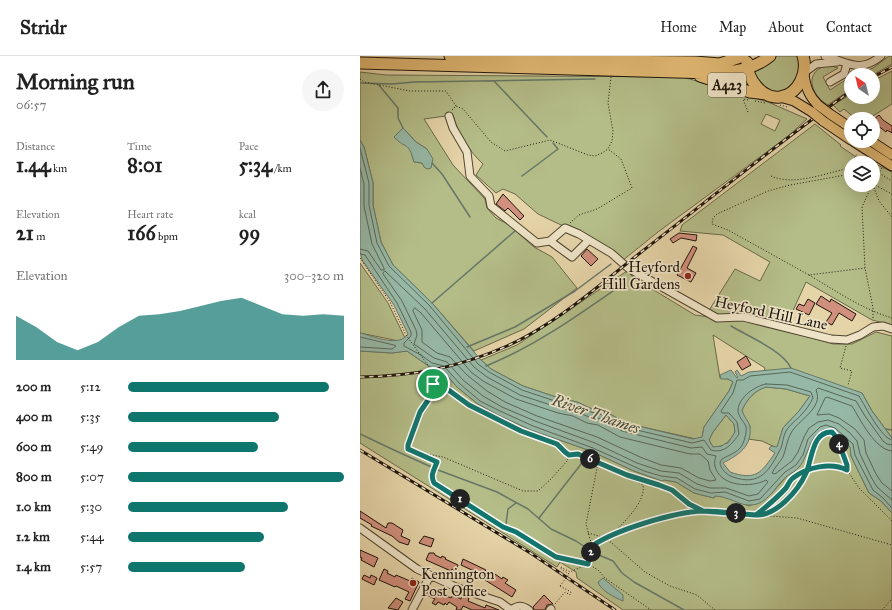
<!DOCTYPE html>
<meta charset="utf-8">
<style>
body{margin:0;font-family:"IM FELL Great Primer",serif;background:#f6f6f6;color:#222;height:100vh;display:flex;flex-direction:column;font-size:15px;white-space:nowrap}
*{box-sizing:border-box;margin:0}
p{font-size:13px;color:#767676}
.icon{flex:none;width:22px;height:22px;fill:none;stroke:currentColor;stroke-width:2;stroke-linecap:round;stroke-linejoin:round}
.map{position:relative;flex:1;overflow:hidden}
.drawer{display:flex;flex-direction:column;background:#fff;width:360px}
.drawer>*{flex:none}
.needle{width:26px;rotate:325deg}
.fabs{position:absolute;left:484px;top:12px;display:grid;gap:8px}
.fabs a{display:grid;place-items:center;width:36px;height:36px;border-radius:50%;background:#fff;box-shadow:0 4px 16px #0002;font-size:20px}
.pin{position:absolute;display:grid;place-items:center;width:34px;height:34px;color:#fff;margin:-17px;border:2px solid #fff;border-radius:50%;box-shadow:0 1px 4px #0007}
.km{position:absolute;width:20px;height:20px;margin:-10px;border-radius:50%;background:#222;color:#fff;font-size:11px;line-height:20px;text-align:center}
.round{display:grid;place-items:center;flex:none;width:42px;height:42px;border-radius:21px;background:#f6f6f6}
.overview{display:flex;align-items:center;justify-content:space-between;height:68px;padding:0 16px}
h1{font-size:22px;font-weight:700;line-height:30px}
.figures{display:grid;grid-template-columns:repeat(3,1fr);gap:6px;height:68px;padding:4px 16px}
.figures div{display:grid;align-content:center}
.figures b{font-size:20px;font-weight:700}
.figures small{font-size:11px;font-weight:400}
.figures p{font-size:11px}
.chart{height:112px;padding:8px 16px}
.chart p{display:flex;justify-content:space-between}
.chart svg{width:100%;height:72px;margin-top:4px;fill:#0f766e;opacity:.7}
ul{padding:0 16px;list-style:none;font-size:13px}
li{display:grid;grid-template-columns:64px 48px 1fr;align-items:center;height:30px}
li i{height:10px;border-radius:5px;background:#0f766e}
header{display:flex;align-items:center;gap:24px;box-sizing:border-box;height:56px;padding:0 20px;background:#fff;border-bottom:1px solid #e0e0e0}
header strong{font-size:19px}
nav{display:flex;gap:22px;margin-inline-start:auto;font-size:14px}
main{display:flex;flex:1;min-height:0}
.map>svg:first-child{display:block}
.green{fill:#b4bd88;stroke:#69694a;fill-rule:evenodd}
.water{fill:#96b8a6;stroke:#667768;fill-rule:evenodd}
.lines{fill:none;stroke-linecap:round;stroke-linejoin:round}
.shore{stroke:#5a6658;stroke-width:1}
.stream{stroke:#667768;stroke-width:1.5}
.building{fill:#d1907d;stroke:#1e150b}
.minor-casing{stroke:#504532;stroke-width:9}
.major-casing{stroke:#1e150b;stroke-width:11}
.highway-casing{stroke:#1e150b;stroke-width:13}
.path{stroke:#1e150b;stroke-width:1;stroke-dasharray:1 2;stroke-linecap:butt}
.minor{stroke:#eee3c6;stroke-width:7}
.major{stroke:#e2ba74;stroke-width:9}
.highway{stroke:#e2ba74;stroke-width:11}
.rail-casing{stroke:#1e150b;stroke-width:3}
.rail{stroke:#eee3c6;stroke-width:1.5;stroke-dasharray:4.5;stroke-linecap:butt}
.major-bridge-casing{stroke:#1e150b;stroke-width:11;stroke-linecap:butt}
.path-bridge{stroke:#1e150b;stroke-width:1;stroke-dasharray:1 2;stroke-linecap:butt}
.major-bridge{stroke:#e2ba74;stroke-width:9}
.route-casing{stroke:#fff;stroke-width:8}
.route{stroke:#0f766e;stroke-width:5}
.poi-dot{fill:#8f2418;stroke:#eee3c6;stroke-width:1.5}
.labels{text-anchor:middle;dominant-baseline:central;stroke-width:3.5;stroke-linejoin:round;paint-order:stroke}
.shield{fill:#eee3c6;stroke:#5c5343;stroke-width:1}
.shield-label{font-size:14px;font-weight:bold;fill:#1e150b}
.poi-label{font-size:15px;fill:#1e150b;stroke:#eee3c6;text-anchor:end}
.street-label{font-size:15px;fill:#1e150b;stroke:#eee3c6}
.water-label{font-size:16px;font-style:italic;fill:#484e41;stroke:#eee3c6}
</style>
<header>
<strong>Stridr</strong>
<nav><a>Home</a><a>Map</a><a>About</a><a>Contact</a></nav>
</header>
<main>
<section class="drawer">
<div class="overview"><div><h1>Morning run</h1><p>06:57</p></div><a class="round"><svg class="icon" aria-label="share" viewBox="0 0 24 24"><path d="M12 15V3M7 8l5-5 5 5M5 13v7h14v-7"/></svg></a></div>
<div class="figures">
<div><p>Distance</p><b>1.44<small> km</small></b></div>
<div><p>Time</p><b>8:01</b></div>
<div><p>Pace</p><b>5:34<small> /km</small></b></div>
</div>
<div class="figures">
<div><p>Elevation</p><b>21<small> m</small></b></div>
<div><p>Heart rate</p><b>166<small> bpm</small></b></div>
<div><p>kcal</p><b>99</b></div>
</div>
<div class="chart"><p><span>Elevation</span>300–320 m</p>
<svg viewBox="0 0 160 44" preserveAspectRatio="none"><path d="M0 44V17L10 24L20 33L30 38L40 33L50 24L60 17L70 16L80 14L90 11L100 8L110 6L120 11L130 16L140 17L150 16L160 17V44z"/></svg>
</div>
<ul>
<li><b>200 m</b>5:12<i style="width:93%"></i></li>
<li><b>400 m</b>5:35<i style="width:70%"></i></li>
<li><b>600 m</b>5:49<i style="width:60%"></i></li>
<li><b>800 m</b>5:07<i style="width:100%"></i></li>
<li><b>1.0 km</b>5:30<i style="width:74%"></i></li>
<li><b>1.2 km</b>5:44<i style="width:63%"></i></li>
<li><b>1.4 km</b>5:57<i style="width:54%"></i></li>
</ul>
</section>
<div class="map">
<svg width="532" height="554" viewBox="0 0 532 554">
<rect width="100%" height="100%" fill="#e5d4a8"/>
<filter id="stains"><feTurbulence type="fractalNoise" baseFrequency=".005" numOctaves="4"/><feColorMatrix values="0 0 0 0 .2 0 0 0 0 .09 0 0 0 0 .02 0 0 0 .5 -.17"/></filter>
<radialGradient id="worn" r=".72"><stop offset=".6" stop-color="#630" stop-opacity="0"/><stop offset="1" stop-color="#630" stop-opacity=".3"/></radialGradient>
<!-- green -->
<path class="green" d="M 416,0 L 437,0 C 445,20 429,45 407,33 C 404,32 400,30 398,28 C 395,25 394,17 392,13 L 402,9 Z
M 529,0 L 532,0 L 532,8 L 513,19 L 497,19 L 513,12 Z
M 469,9 L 478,12 L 463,21 L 470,34 L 487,23 L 491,15 L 495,16 L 497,19 L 491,19 L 491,33 L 468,49 C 450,39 443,14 469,9 Z
M 532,15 L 532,48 L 508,63 L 496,63 L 484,53 L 480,56 L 473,49 L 491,38 L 491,41 L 513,41 L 513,25 Z
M 0,16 L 26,19 L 323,21 L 408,46 L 447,63 L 427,81 L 298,176 L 262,205 L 222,179 L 178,158 L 155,138 L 143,133 L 136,137 L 116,119 L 123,108 C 109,95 98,78 93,59 L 64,63 L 93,109 L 125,143 L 127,152 L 136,162 L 148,168 L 174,191 L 192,201 L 217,232 L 164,273 L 114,295 L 72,247 L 33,209 L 21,186 L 13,149 L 13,127 L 4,91 L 0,84 ZM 406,58 L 420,64 L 415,75 L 401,68 ZM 45,74 L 56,86 L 67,93 L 62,107 L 54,106 C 51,95 47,85 45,74 Z
M 455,68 L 481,89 L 480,90 L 499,103 L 501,101 L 532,116 L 532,269 L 512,264 L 446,226 L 427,268 L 394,256 L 358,260 L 348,256 L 375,213 L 400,225 L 410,206 L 363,179 L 320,175 L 322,169 ZM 491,107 L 513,107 L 513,129 L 491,129 Z
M 0,207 L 28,247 L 45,282 L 39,285 L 0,277 Z
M 267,215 L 274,222 L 335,259 L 370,264 L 383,263 L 473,288 L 492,288 L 516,276 L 532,280 L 532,382 L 512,355 L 502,337 L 417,315 L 404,315 L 405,312 L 353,279 L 360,322 L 368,323 L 373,326 L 369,335 L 344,371 L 342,381 L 336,383 L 265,367 L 245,355 L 232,353 L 217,346 L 202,343 L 163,330 L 131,313 L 121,304 L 157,289 Z
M 0,295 L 32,297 L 47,295 L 70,311 L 82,314 L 97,331 L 118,348 L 139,359 L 171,374 L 231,395 L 274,415 L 293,422 L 316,426 L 334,437 L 354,442 L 354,440 L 364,440 L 389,450 L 411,438 L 428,419 L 434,416 L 449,393 L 452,385 L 456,379 L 466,373 L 474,376 L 491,391 L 491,400 L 509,437 L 521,445 L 532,457 L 532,554 L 263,554 L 217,522 L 216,516 L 200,506 L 197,511 L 0,387 Z
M 406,331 L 426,333 L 450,340 L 439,355 L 423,372 L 417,392 L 402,385 L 388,383 L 390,370 L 383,359 L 382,354 C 388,342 394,335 406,331 Z
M 366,359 L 374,368 L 375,376 C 369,386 365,391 353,391 L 349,384 L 353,376 Z"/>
<!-- water -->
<path class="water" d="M 43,72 L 56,86 L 67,93 L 73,103 L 71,112 L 67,113 L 64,111 L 62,107 L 54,106 C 48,84 46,94 34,81 Z
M 0,84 L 4,91 L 13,127 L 13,149 L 21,186 L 33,209 L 72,247 L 121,304 L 131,313 L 163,330 L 202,343 L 217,346 L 232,353 L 245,355 L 265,367 L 333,383 L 342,381 L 344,371 L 369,335 L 373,326 L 368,323 L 361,323 L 360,319 L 371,314 L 377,322 L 378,321 L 375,316 L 377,314 L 381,320 L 389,316 L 431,312 L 502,337 L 512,355 L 532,382 L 532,457 L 521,445 L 509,437 L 491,400 L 490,391 L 474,376 L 466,373 C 449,377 449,400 439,411 C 436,415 431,417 427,420 C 415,430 408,449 390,449 C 381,450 367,440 355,440 L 354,442 L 334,437 L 316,426 L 304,424 L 302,425 L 274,415 L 231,395 L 171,374 L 138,359 L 118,348 L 97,331 L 82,314 L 70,311 L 47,295 L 32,297 L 0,295 L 0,277 C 13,280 39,292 48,278 L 34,249 L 2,204 L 0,195 ZM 406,331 L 426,333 L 450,340 L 439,355 L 423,372 L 417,391 L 411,390 L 409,393 L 415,397 C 401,417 396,425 370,416 L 363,407 C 378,399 392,391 390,371 C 389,365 383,360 382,354 C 388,342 394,335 406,331 ZM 366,359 L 374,368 L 375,376 L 368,387 L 364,388 L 362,390 L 353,391 L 349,384 L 353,376 Z
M 243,522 L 263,539 L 263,545 C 255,542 240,534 238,526 Z"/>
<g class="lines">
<!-- shore -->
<path class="shore" d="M 0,92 L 9,127 L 9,149 L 17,187 L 29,210 L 69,249 L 118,308 L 129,316 L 162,334 L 201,347 L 216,350 L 231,356 L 243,359 L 264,371 L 332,387 L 344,384 L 351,394 C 364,398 372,388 379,378 L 377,366 L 369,357 L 362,357 L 361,355 L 373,337 L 377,324 L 383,324 L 390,320 L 430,316 L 499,340 C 505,350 522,383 532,384
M 0,112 L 4,128 L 4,150 L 12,188 L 24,212 L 24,214 L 21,214 L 8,195 L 0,193
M 0,198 L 5,199 L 37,247 L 51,276 L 51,280 L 44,287 L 44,290 L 61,299 L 72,307 L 84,310 L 100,328 L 120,345 L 140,355 L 173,370 L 233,392 L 284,415 L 301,420 L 317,422 L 335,433 L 351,437 L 365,436 L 389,445 L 400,443 L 425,416 L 436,409 L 443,399 L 448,383 L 460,371 L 466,369 L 475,372 L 493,388 L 495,399 L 513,434 L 523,442 L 532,452
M 25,215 L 65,253 L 114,311 L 127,321 L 160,339 L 200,352 L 215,355 L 229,361 L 241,363 L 262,375 L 331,392 L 342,391 L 347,398 L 356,400 C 355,403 354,407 355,410 C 360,431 391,432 406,424 L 408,426 L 398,438 L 389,440 L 366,432 L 350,432 L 337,428 L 319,417 L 301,415 L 277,407 L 235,387 L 175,365 L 142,351 L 123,340 L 103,324 L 87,306 L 74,302 L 54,288 L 57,279 L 56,274 L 42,245 L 23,218 Z
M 55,252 L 61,257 L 111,316 L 123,325 L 156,343 L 198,357 L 213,360 L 227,367 L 238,369 L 260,381 L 330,398 L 340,398 L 348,405 L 350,414 L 356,424 L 350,425 L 339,422 L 321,412 L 301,409 L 280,401 L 237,381 L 177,360 L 145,346 L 127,335 L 107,319 L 90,301 L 77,297 L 62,286 L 62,274 L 53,255 Z
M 0,281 L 34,289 L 36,290 L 32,293 L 0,291
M 406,328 L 427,329 L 451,336 L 453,342 C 450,348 446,354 441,359 C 437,364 429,369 426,375 C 423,380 423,387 421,392 C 410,413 401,431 373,421 C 367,419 360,413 360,406 L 362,403 C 367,400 376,397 380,392 C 384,388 387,376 386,371 C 384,365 378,361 378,354 C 379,341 395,330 406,328 Z
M 532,389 L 527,388 L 523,385 L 505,360 L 496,345 L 458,332 L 456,334 C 464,352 438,364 431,377 C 427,384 426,393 423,401 C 420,406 415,411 412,417 L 415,418 L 432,405 L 438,396 L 444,381 L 449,372 L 458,366 L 468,364 L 479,368 L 490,377 L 497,385 L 500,398 L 511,421 L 517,431 L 532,444
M 532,395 C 515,394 500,363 492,350 L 467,341 L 465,342 L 457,359 L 469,358 L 479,362 L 495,373 L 504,384 L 506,397 L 516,418 L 522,427 L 532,435"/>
<!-- stream -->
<path class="stream" d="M 134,25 L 187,81
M 0,27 L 32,28 L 54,26 L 235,23
M 18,28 L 38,52 L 38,62 L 43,72
M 72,107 L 82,118 L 110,161
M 162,120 L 198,93 L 193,87
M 72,247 L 155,175
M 371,270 C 388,280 423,295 431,312
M 107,291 L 155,271 L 215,235 L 251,208
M 126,310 C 175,290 217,260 260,230
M 526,373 L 532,374
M 0,378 L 36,395 L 78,414 L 137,436 L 168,453 L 191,473 L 216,485 L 228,493
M 228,399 L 232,394
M 179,462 L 225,403
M 146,468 L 148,453 L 156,447
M 232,496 L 253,505 L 262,517 L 274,526 L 324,554"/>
</g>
<!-- building -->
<path class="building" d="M 519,59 L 523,64 L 532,70 L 532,77 L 527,74 L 526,76 L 517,69 L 513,64 Z
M 143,138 L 164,160 L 160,164 L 148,152 L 145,155 L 136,148 Z
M 319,177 L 337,179 L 336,185 L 321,182 L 313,187 L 310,183 Z
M 333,190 L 337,192 L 327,212 L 336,217 L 331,226 L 317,219 Z
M 227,193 L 238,203 L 231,210 L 221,200 Z
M 461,240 L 470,246 L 471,243 L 496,258 L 492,265 L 479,257 L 472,269 L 466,266 L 472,257 L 456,248 Z
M 448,243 L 455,247 L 449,259 L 436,253 L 439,248 L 444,250 Z
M 386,300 L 391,309 L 382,314 L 377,306 Z
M 0,455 L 26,472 L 28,467 L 32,467 L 43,474 L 41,480 L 50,484 L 48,489 L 39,486 L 32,480 L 11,470 L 12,469 L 0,462 Z
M 64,480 L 74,483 L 71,491 L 59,487 Z
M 0,494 L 18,502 L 14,511 L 1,504 L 2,502 L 0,501 Z
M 69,497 L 74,497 L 75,499 L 81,502 L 82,500 L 86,502 L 85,503 L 98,509 L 96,515 L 92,513 L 91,515 L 66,504 Z
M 103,503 L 126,514 L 125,515 L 133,520 L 135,518 L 142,523 L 143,521 L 148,524 L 145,527 L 156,534 L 152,541 L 125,524 L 127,521 L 101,509 Z
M 24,513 L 28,515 L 27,517 L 35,521 L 36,519 L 50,525 L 52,522 L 59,526 L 50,545 L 45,543 L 49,536 L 36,530 L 35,531 L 19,524 Z
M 4,519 L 10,522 L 11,519 L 17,522 L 14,529 L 2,523 Z
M 69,532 L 91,542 L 93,539 L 101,543 L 102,539 L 109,542 L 108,545 L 125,552 L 126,549 L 139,554 L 112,554 L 103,550 L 101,554 L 96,554 L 97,551 L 89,546 L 87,549 L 85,547 L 84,549 L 78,546 L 76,549 L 72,547 L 75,543 L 66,539 Z
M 184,539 L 193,548 L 187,549 L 185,554 L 174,554 L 173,551 Z
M 36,542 L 43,546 L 38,554 L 28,552 Z"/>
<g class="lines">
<defs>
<path id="minor" d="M 465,0 C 488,6 499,18 521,0
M 445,16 L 456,8 L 477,6
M 470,26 L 484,18 L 487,8
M 89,60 L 93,72 L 107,96 L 110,120 L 129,140 L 131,150 L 177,187 L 190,185
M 229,184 L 212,201 L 190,185 L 205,172 L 219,178 L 251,197 L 268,212 L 357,262 L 383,261 L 471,283 L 487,284 L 500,279 L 513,271 L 523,270 L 532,273
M 0,472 L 57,513 L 98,532 L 140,546 L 151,554
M 52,554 L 70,520
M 151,554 C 158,549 162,549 169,554
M 190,554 L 191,553"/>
<path id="major" d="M 444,19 C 446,32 449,40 458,49
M 420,41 L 434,45 L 452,56
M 470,58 L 491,72
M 463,65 L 491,84
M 493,85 L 532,110
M 511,85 L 532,99"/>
<path id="highway" d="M 90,0 L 236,5 L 335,6 L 360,8 L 383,0
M 387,6 C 387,23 402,43 420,41 C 439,38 448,16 443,0
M 0,7 L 352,17 C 373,16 393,14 410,0
M 340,20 L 390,36 L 406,38"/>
</defs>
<!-- minor casing -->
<use href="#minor" class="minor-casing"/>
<!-- major casing -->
<use href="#major" class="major-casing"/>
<!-- highway casing -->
<use href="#highway" class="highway-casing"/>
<!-- path -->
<path class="path" d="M 0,23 L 4,26 L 50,35 L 86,35 L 96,50
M 388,44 L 383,43 L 388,56
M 395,45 L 405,47
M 420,49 L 427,51
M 92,54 L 96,50 L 103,53 L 131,86 L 145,95 L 190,84 L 228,99 L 235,100 L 242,97 L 248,93 L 252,85 L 253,75 L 248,47 L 251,21
M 491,107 L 497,98
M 522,112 L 519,117 L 532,125
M 491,118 L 430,129 L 408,135 L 357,158 L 353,162 L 352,168 L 368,174 L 449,219 L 505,212
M 411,120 C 434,130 462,118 486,113 L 490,111 L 491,108
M 513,127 L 519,117
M 513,128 L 532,138
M 512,129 L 502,151 L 505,212 L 513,252 L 513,264
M 513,129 L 519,145 L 532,161
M 210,167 L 219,159 L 237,153 L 272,132 L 261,103 L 248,93
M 0,202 L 30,246 L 46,279 L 75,319 L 83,330 L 109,349 L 161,375 L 197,388 L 205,396 L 209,399 L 218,398 L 267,419 L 312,434 L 329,448 L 343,455 L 437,462 L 532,489
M 449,219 C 476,235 502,253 532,262
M 486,290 L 480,312 L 492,315 L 488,329
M 75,319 L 73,337 L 64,348 L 60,356 L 48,389 L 48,393 L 77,407 C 74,414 70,419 74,427 L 143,471 L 155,476 L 196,501 L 228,508 L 238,514 L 245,522 L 291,554
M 73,337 L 83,330 L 85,323 L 80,321 L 78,321
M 55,396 L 83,401 L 163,435 L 178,435 L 191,423 L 208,404 L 199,392
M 396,458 L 426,432 L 433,422 L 447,416 C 449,402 454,375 472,376 L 477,382 L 487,409 L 487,413
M 404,459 C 422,452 437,433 447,416 L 452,413 L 473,409 L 480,410 L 487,414 L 499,432 L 532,465
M 228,477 L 246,482 L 285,516 L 310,530 L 337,539 L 355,554
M 253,478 C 263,466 286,447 283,429 L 270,421
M 232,489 C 262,469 307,460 343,455
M 209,518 L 200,512 L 201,511 L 210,516 L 228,508 L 232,490 L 226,468 L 238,407
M 195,548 L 205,536 L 210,539 L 211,536 L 200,530
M 522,554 L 532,543"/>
<!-- minor -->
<use href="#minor" class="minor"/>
<!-- major -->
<use href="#major" class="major"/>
<!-- highway -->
<use href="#highway" class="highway"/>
<defs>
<path id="rail" d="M 513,21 L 532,11
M 0,321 C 54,320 97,312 147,290 C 196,268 238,230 280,197 C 350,143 419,86 491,35
M 0,394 L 172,498 L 255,554"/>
</defs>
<!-- rail casing -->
<use href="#rail" class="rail-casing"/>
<!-- rail -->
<use href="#rail" class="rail"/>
<defs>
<path id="major-bridge" d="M 458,49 L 470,58
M 452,56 L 463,65"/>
</defs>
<!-- major-bridge casing -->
<use href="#major-bridge" class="major-bridge-casing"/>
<!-- path-bridge -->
<path class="path-bridge" d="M 200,530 L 209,518"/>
<!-- major-bridge -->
<use href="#major-bridge" class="major-bridge"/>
</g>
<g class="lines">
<defs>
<path id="route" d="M 73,328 L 73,337 L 60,356 L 48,389 L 48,393 L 77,406 C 74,414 70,419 74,427 L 143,471 L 156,476 L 196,501 L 228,508 L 232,490 C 255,474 314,456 343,455 C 360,455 378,458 396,459 C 406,451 417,442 426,432 C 428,429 430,424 433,422 C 447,411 471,406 487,414 L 487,409 L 477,382 L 472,376 C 452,375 452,404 446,417 C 438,435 416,460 396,459 L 343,455 L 329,448 L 312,434 L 299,429 L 267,419 L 218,398 L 209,399 L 205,396 L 197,388 L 161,375 L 109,349 L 83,330 L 75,319 L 73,328"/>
</defs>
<!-- route casing -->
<use href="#route" class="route-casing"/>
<!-- route -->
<use href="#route" class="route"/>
</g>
<!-- markers -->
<g class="poi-dot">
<circle cx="328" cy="220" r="4"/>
<circle cx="53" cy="527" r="4"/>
</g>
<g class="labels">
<!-- shield labels -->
<rect class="shield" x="348" y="17" width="38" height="24" rx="3"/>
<g class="shield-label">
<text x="367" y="29">A423</text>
</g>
<!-- poi labels -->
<g class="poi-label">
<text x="320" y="211">Heyford<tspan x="320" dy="17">Hill Gardens</tspan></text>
<text x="61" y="518" text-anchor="start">Kennington<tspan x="61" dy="17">Post Office</tspan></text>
</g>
<!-- street labels -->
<g class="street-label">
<text transform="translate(411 257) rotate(12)">Heyford Hill Lane</text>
</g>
<!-- water labels -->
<g class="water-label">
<text transform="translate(236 358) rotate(19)">River Thames</text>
</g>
</g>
<rect width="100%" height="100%" filter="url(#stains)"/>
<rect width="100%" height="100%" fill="url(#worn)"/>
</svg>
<div class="fabs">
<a><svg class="needle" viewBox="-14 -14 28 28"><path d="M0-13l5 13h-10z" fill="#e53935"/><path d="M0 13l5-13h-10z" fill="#767676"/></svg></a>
<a><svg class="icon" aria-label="locate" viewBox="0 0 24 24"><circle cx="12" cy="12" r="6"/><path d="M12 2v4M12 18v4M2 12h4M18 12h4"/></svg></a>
<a><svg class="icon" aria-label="layers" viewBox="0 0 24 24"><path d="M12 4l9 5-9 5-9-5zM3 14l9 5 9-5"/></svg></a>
</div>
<div class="pin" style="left:73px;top:328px;background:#1e9e55"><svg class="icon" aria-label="arrive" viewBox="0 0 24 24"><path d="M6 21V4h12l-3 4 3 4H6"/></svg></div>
<b class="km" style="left:100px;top:443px">1</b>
<b class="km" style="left:231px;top:496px">2</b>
<b class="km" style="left:376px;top:457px">3</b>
<b class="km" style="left:479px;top:388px">4</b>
<b class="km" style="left:230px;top:403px">6</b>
</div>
</main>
